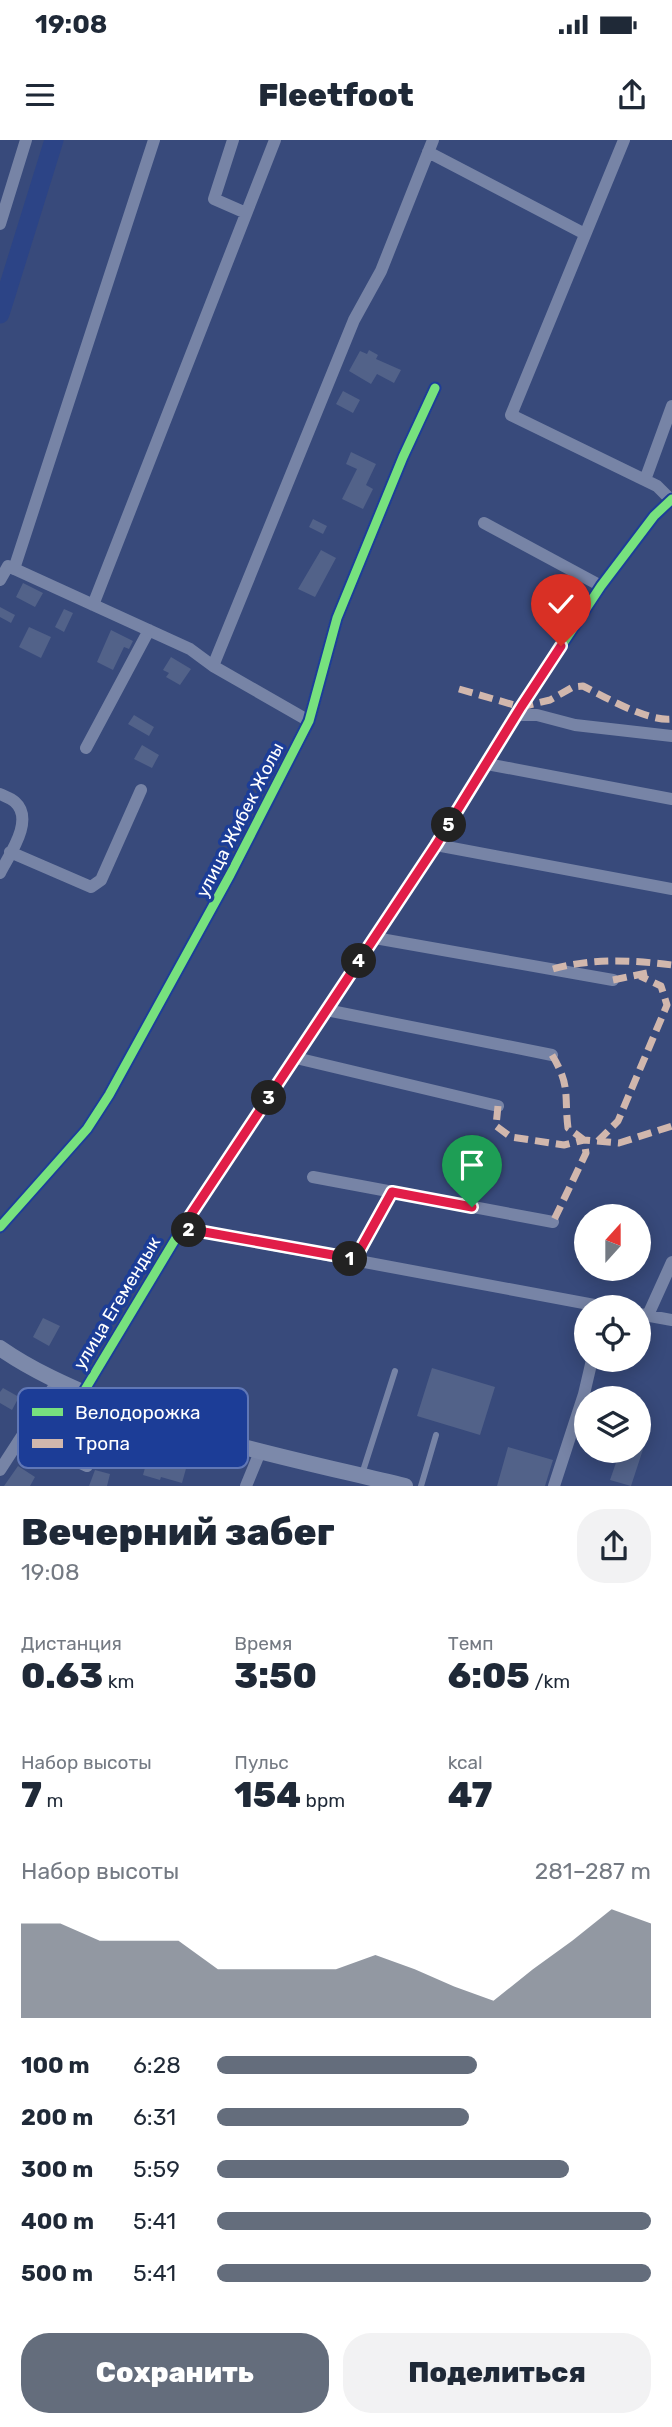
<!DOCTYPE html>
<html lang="ru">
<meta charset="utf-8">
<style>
body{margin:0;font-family:Rubik,sans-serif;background:#f2f2f3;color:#1f2937;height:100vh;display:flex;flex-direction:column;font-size:26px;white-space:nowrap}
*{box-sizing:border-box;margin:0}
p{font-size:23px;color:#747a83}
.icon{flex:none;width:38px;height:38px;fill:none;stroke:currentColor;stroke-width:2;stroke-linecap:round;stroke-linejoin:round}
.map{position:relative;height:1346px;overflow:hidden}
.sheet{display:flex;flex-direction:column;background:#fff;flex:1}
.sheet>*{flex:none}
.needle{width:46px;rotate:21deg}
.tools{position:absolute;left:574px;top:1064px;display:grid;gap:14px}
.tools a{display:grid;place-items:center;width:77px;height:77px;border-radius:50%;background:#fff;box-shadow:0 4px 18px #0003;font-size:35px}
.pin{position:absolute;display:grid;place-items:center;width:60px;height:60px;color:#fff;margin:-72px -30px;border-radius:50% 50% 50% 0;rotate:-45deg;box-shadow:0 0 7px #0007}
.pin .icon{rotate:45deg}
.km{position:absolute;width:35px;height:35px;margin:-18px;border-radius:50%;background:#222;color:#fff;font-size:19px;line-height:35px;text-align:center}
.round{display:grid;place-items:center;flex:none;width:74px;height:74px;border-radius:28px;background:#f2f2f3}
.summary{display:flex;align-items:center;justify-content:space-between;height:119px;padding:0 21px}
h1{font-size:38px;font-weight:800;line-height:52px}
.metrics{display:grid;grid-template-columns:repeat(3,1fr);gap:10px;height:119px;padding:7px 21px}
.metrics div{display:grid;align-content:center}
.metrics b{font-size:35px;font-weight:800}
.metrics small{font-size:19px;font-weight:400}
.metrics p{font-size:19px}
.chart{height:196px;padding:14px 21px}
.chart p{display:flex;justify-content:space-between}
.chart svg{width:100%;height:126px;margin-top:7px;fill:#646d7c;opacity:.7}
.button{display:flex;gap:14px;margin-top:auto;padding:14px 21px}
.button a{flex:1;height:80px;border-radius:28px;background:#646d7c;color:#fff;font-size:28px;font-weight:800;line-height:80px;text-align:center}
.button a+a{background:#f2f2f3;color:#1f2937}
ul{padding:0 21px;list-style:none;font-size:23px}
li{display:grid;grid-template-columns:112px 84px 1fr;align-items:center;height:52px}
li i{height:18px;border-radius:9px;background:#646d7c}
.status{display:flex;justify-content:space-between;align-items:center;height:49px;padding:0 35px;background:#fff;direction:ltr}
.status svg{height:19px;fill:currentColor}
header{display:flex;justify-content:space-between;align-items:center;height:91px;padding:0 21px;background:#fff;font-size:32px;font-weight:800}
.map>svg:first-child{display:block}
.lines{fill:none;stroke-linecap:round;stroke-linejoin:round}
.river{stroke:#2c4486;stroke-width:19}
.building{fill:#526289}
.service{stroke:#7784a6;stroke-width:6}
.minor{stroke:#7784a6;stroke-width:12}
.secondary{stroke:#7c89aa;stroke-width:16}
.quiet{stroke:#d1b7ad;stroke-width:7;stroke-dasharray:14 7;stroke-linecap:butt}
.cycleway-casing{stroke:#1c3d97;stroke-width:13}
.cycleway{stroke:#77e17e;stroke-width:9}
.route-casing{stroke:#fff;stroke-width:14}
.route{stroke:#e11d48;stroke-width:9}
.labels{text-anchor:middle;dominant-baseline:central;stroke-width:7;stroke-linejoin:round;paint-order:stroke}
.street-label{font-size:18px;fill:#fff;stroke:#1c3d97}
.key{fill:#1c3d97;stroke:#6077b6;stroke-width:2}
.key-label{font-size:19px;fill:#fff}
</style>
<div class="status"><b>19:08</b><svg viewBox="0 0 49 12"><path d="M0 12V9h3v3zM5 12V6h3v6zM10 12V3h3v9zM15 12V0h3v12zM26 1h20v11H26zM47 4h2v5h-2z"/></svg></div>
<header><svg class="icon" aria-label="menu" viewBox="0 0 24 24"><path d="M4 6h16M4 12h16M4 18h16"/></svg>Fleetfoot<svg class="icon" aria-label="share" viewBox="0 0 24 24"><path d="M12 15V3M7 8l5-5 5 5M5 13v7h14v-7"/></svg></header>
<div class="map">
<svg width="672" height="1346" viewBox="0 0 672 1346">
<rect width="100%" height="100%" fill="#384a7b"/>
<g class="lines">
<!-- river -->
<path class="river" d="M 0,174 L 54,0"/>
</g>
<!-- building -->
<path class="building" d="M 369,210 L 378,215 L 376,219 L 401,230 L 394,243 L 377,234 L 371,244 L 349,231 L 360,211 L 367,214 Z
M 343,251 L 360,260 L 353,273 L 336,264 Z
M 351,312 L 376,324 L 366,345 L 373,349 L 363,369 L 342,359 L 357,329 L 346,324 Z
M 313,379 L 327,386 L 323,394 L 309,387 Z
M 321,410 L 336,418 L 315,457 L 298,449 Z
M 23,443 L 43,453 L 35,467 L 16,457 Z
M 0,467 L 15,475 L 11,483 L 0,477 Z
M 64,469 L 73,473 L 64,492 L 55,487 Z
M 29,487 L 51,497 L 41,518 L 19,507 Z
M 111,490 L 133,501 L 129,509 L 124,507 L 113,530 L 97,522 Z
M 171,517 L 191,529 L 180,545 L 166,537 L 169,533 L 163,530 Z
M 134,575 L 154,587 L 149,596 L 128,584 Z
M 142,605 L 159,615 L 152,628 L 134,619 Z
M 43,1178 L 60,1186 L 49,1206 L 33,1197 Z
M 432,1228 L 495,1247 L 480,1295 L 417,1276 Z
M 3,1248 L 19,1257 L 12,1270 L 0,1263 L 0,1252 Z
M 639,1284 L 650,1288 L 631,1346 L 610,1340 L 620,1311 L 639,1311 Z
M 508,1307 L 553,1320 L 545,1346 L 497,1346 Z
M 148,1317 L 169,1323 L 170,1320 L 187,1325 L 182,1343 L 161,1337 L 160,1340 L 143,1335 Z
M 18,1326 L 35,1337 L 30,1346 L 4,1346 Z
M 95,1330 L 110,1334 L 107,1346 L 89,1346 Z"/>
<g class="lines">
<!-- service -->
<path class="service" d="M 362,1334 L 395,1231
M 421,1346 L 436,1295"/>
<!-- minor -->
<path class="minor" d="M 233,0 L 214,59 L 246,73
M 624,0 L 511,275 L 657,346 L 671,360
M 428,12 L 585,94
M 0,84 L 26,0
M 645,340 L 672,266
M 484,383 L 601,446
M 14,429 L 154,0
M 0,440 L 8,426 L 190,509 L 213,526 L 309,581
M 93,465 L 275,0
M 213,526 L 354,180 L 381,131 L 433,0
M 516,575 L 537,575 L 575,585 L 672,596
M 86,608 L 149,490
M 487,624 L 672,659
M 0,654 C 4,656 11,658 15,662 C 35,680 9,715 0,733
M 436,705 L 672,749
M 10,712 L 91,747 L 101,740 L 141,650
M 375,798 L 613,840
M 326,870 L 552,915
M 296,918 L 498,966
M 313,1037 L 553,1082
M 0,1087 L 87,989 L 109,955 L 230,735 L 309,581 L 337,478 L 403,317 L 435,248
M 182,1088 L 605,1167
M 355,1119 L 392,1052
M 639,1174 L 672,1180
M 648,1175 L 672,1122
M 83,1253 L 182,1088 L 436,705 L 521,567 L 601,446 L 654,376 L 672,359
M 22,1296 L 87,1326
M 0,1330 L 57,1242
M 246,1346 L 260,1312
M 554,1346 L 584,1254 L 592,1220"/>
<!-- secondary -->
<path class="secondary" d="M 0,1208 C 33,1231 68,1246 105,1262 C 204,1302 302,1321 405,1346"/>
<!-- quiet -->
<path class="quiet" d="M 459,549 L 521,567 L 550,560 L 573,547 L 583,546 C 605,557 648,582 672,579
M 553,829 C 592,818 632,820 672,825
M 613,840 L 647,833
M 552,915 C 571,946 564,956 568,988 L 584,1000 L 586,1013 L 553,1082
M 498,966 L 496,986 L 511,997 L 564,1005 L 584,1000 L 619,1003 L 672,986
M 598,1001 L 618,981 L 667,865 L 661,846 L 640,836"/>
<defs>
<path id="cycleway" d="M 0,1087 L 87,989 L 109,955 L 230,735 L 309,581 L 337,478 L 403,317 L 435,248
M 83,1253 L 182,1088 L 436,705 L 521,567 L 601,446 L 654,376 L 672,359"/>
</defs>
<!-- cycleway casing -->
<use href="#cycleway" class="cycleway-casing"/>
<!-- cycleway -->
<use href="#cycleway" class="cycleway"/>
</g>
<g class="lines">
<defs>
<path id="route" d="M 472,1067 L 392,1052 L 355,1119 L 182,1088 L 436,705 L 521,567 L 561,506"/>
</defs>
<!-- route casing -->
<use href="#route" class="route-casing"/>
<!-- route -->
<use href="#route" class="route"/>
</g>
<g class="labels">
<!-- street labels -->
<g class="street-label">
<text transform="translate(240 680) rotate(-63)">улица Жибек Жолы</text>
<text transform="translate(117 1163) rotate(-59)">улица Егемендык</text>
</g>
</g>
<!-- legend -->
<rect x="18" y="1248" width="230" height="80" rx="10" class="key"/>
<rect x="32" y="1268" width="31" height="8" fill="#77e17e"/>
<rect x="32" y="1299" width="31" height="9" fill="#d1b7ad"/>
<g class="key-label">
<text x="75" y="1279">Велодорожка</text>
<text x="75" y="1310">Тропа</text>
</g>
</svg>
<div class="tools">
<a><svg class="needle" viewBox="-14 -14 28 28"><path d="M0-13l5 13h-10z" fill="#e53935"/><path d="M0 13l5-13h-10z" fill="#747a83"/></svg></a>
<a><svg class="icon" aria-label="locate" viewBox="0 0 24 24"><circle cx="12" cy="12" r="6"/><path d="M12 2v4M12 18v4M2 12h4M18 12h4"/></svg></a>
<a><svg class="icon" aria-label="layers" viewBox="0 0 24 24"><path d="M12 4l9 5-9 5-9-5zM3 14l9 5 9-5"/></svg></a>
</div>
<div class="pin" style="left:472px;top:1067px;background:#1e9e55"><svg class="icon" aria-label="arrive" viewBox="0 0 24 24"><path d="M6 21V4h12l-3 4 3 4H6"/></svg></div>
<div class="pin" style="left:561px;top:506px;background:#d93025"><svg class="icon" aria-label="check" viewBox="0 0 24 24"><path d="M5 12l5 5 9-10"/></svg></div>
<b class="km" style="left:350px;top:1119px">1</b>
<b class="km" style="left:189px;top:1090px">2</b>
<b class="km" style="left:269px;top:958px">3</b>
<b class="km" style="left:359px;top:821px">4</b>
<b class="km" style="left:449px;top:685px">5</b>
</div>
<section class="sheet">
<div class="summary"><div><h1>Вечерний забег</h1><p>19:08</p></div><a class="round"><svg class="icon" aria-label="share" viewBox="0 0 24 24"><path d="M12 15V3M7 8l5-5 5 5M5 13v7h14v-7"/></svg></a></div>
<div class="metrics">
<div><p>Дистанция</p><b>0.63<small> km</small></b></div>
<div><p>Время</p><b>3:50</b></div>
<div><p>Темп</p><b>6:05<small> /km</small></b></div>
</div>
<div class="metrics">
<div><p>Набор высоты</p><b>7<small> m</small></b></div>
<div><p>Пульс</p><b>154<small> bpm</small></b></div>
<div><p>kcal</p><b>47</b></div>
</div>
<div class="chart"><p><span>Набор высоты</span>281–287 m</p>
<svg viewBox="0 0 160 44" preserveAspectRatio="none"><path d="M0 44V11L10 11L20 17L30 17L40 17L50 27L60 27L70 27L80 27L90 22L100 27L110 33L120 38L130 27L140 17L150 6L160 11V44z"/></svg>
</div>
<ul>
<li><b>100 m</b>6:28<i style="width:60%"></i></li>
<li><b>200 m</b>6:31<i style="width:58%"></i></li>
<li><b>300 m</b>5:59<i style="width:81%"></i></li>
<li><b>400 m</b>5:41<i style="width:100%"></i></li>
<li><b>500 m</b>5:41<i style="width:100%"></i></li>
</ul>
<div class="button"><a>Сохранить</a><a>Поделиться</a></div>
</section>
